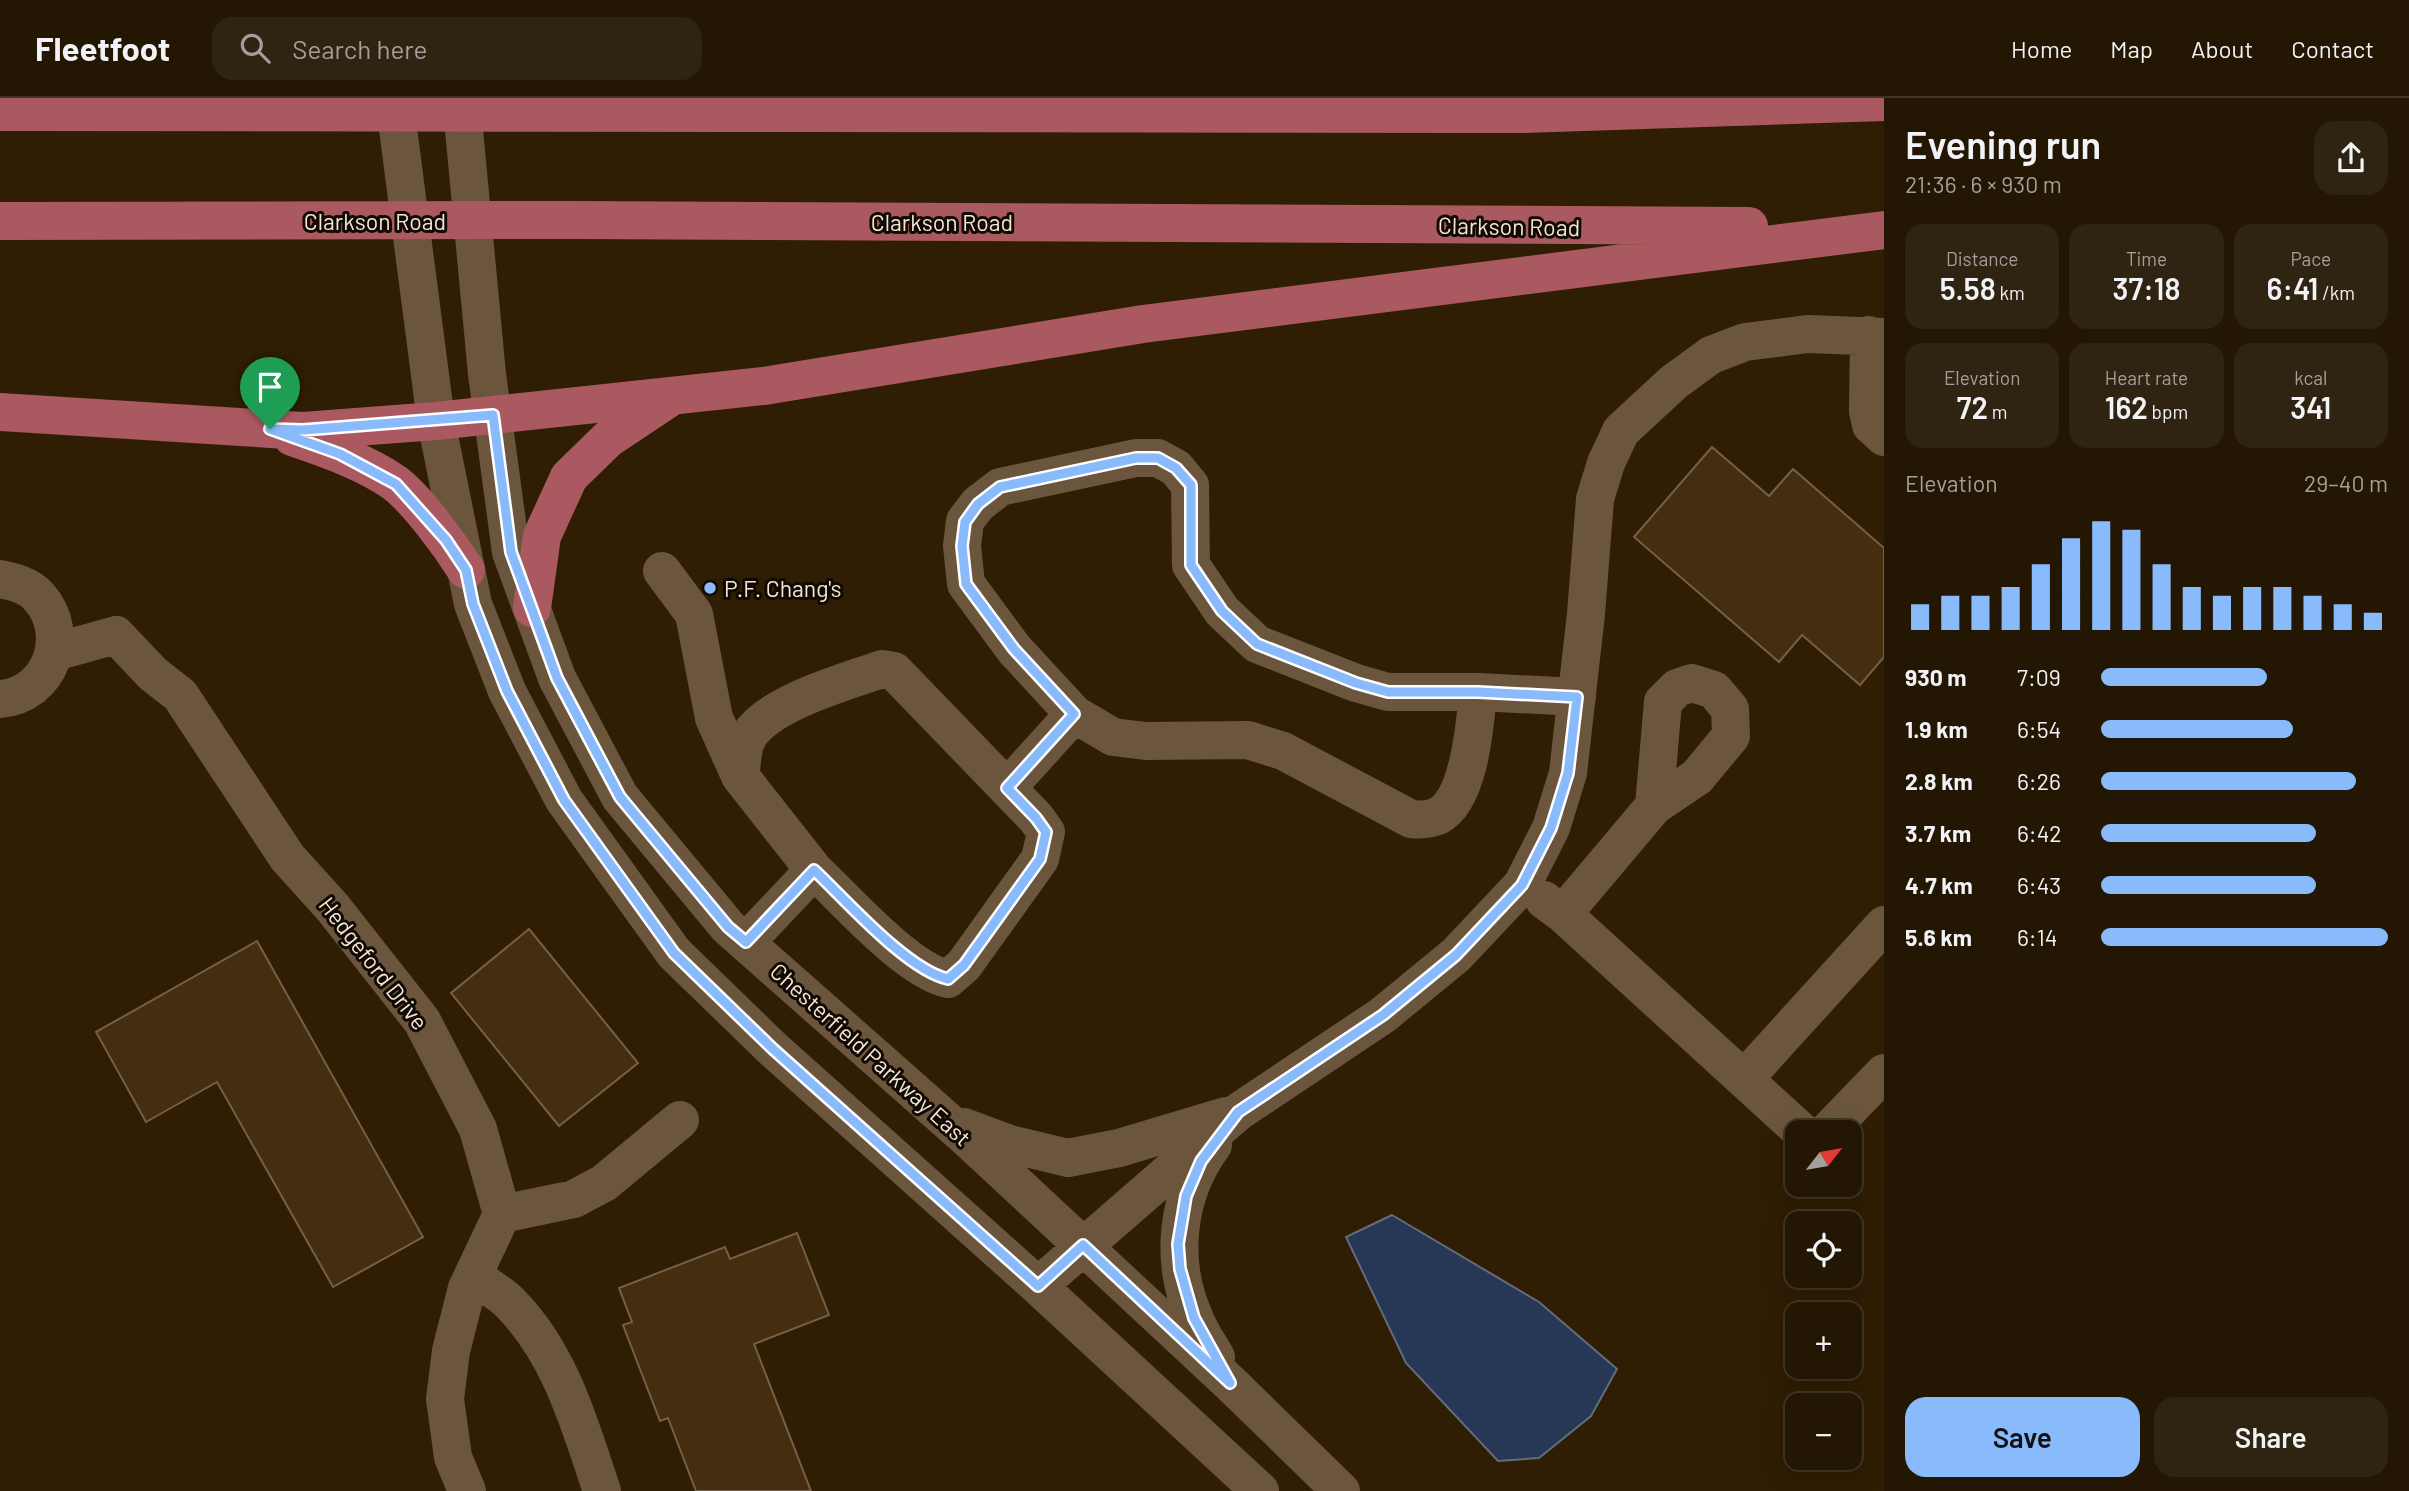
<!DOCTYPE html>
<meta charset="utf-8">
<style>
body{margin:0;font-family:Barlow,sans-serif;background:#2f2312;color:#f1f3f6;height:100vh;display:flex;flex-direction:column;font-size:26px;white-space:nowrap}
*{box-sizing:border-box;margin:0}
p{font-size:23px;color:#a39f9a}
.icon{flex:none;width:38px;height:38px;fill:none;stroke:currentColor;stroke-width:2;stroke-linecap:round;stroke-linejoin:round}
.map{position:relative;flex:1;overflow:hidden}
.sheet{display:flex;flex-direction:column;background:#231603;width:525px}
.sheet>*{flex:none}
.needle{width:46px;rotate:59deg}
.controls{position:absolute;left:1785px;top:1022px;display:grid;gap:14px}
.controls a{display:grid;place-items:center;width:77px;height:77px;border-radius:14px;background:#231603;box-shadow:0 7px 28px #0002,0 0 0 2px #403525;font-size:35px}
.pin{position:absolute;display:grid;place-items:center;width:60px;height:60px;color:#fff;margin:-72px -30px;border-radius:50% 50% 50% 0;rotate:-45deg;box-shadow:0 0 7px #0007}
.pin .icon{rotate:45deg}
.round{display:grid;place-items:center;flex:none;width:74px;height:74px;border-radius:21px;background:#2f2312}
.headline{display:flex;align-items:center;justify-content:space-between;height:119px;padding:0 21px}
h1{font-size:38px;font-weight:600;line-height:52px}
.figures{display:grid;grid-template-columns:repeat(3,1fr);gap:10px;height:119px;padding:7px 21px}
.figures div{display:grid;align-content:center;border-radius:18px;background:#2f2312;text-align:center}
.figures b{font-size:30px;font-weight:600}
.figures small{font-size:19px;font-weight:400}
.figures p{font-size:19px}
.chart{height:196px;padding:14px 21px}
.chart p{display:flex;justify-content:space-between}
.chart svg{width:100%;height:126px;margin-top:7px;stroke:#89bafc;stroke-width:6}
.action{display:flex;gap:14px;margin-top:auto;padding:14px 21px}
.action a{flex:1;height:80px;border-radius:21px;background:#89bafc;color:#111;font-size:28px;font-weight:600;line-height:80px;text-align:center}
.action a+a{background:#2f2312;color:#f1f3f6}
ul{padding:0 21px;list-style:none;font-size:23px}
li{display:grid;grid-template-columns:112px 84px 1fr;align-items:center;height:52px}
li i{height:18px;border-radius:9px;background:#89bafc}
header{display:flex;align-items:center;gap:42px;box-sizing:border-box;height:98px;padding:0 35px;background:#231603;border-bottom:2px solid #403525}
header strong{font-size:33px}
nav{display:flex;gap:38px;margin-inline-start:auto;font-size:24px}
.search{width:490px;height:63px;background:#2f2312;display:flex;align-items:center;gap:18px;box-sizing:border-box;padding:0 24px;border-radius:21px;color:#a39f9a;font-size:26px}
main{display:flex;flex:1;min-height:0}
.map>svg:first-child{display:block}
.water{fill:#263855;stroke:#636c7c;stroke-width:2}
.building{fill:#452d0f;stroke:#755f46;stroke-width:2}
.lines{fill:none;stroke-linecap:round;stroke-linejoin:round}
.minor{stroke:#6b563d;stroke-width:38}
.major{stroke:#aa5960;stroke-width:38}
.route-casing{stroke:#fff;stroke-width:14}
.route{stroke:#89bafc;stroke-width:9}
.poi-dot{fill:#89bafc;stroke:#110902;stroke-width:2.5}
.labels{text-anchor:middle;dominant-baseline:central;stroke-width:6;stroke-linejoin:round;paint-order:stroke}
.street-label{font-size:23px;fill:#f2e6d7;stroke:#110902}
.poi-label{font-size:23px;fill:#f2e6d7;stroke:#110902;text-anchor:start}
</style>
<header>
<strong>Fleetfoot</strong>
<div class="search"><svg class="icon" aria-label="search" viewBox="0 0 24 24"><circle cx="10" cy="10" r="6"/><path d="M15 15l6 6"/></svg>Search here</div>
<nav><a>Home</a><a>Map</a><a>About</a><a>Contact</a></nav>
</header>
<main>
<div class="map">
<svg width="1884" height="1393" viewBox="0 0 1884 1393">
<rect width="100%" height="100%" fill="#2f1d04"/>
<!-- water -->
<path class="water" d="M 1392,1117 L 1539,1204 L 1617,1271 L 1591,1318 L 1539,1360 L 1498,1363 L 1406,1265 L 1346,1139 Z"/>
<!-- building -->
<path class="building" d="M 1712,349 L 1769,398 L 1793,371 L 1884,450 L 1884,559 L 1860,587 L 1802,537 L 1779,564 L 1634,439 Z
M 529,831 L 638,965 L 559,1028 L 451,895 Z
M 257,843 L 423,1139 L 333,1189 L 217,984 L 146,1024 L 96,934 Z
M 797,1135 L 829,1217 L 754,1246 L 811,1393 L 696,1393 L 668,1320 L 660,1323 L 623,1227 L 632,1224 L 619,1190 L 725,1149 L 730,1161 Z"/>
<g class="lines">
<!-- minor -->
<path class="minor" d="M 394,0 L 436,323 L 473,506 L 507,593 L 564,702 L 674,855 L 773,951 L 1038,1188 L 1260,1393
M 461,0 L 487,276 L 511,454 L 557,580 L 620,699 L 728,829 L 969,1042 L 1230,1285 L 1341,1393
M 1869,237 L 1868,313 L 1871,327 L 1884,339
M 662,473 L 694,516 L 714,620 L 740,678
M 0,481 C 14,484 29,487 39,499 C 72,536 51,597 0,601
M 55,554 L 116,537 L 153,576 L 180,597 L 287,759 L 333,810 L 422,923 L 478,1031 L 502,1116 L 467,1190 L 451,1253 L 445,1301 L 453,1359 L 467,1393
M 1074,616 L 1014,551 L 966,486 L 962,448 L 965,423 L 978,406 L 1000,389 L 1136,360 L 1158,360 L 1176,370 L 1190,387 L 1191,467 L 1222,513 L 1257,546 L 1356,585 L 1388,594 L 1478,594
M 1007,690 L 1074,616 L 1113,639 L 1146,643 L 1248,642 L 1283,653 L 1411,721 C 1421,722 1429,722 1438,718 C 1470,701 1475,626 1478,594 L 1577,599
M 1544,802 L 1563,816 L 1802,1034
M 1563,816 L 1654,708 L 1697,679 L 1731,638 L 1730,611 L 1714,592 L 1692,585 L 1677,590 L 1663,604 L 1654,708
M 746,844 L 814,772 L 740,678 C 742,668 742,655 745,646 C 758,607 846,584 882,571 L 894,573 L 1036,720 L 1046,734 L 1040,761 L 964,867 L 948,881 C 907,872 846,802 814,772
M 1744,981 L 1884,827
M 964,1029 L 1010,1046 L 1068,1060 L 1119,1050 L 1226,1018
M 1827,1034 L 1884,975
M 1213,1047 C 1176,1097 1169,1164 1195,1221 C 1200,1234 1209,1247 1216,1259
M 502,1116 L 574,1101 L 604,1085 L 680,1022
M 473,1178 C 485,1187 501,1195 511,1206 C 561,1257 580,1328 602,1393
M 1038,1188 L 1238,1014 L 1383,917 L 1456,857 L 1522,787 L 1551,730 L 1568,675 L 1586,516 L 1595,401 L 1606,365 L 1621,333 L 1674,284 L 1711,257 L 1745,244 L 1808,236 L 1884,239"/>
<!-- major -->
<path class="major" d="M 0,14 L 1523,16 L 1884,4
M 0,123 L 575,122 L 1749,128
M 0,314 L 303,333 L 436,323 L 764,288 L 1143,226 L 1884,132
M 292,339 C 327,351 365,364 395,385 C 418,403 450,447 466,472
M 532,510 L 542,438 L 569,379 L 608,341 L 668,301"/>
</g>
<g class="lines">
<defs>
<path id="route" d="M 493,317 L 511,454 L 557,580 L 620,699 L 728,829 L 746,844 L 814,772 C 846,802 907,872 948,881 L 964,867 L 1040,761 L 1046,734 L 1036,720 L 1007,690 L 1074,616 L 1014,551 L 966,486 L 962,448 L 965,424 L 978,406 L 1000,389 L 1136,360 L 1158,360 L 1176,370 L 1191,387 L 1191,467 L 1222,513 L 1257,546 L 1356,585 L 1388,594 L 1478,594 L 1577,599 L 1568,675 L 1551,730 L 1522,787 L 1456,857 L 1383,917 L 1238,1014 L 1201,1063 L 1186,1098 L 1178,1146 L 1180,1171 L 1194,1220 L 1230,1285 L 1083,1147 L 1038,1188 L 773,951 L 674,855 L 564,702 L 507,593 L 473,506 L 466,472 L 446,442 L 396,386 L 340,356 L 270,331 L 303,332 Z"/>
</defs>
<!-- route casing -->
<use href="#route" class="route-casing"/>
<!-- route -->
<use href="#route" class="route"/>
</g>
<!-- markers -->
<circle class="poi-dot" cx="710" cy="490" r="7"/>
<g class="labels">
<!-- street labels -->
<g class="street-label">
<text x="375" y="123">Clarkson Road</text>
<text x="942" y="124">Clarkson Road</text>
<text transform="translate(1509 128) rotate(1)">Clarkson Road</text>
<text transform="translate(374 865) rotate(52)">Hedgeford Drive</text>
<text transform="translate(871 956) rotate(42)">Chesterfield Parkway East</text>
</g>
<!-- poi labels -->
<g class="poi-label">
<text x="724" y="490">P.F. Chang's</text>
</g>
</g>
</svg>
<div class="controls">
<a><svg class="needle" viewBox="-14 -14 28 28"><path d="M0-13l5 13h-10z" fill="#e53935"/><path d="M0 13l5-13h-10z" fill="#a39f9a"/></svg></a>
<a><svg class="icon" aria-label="locate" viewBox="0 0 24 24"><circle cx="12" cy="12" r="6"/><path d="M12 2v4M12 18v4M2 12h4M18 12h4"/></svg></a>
<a>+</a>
<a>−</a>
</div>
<div class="pin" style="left:270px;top:331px;background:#1e9e55"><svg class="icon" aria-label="arrive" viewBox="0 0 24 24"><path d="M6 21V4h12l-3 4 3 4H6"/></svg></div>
</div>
<section class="sheet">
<div class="headline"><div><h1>Evening run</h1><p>21:36 · 6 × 930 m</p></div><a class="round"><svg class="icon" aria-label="share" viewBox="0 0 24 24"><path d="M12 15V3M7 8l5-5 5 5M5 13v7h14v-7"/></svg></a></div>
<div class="figures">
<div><p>Distance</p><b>5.58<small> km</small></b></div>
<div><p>Time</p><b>37:18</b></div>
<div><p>Pace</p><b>6:41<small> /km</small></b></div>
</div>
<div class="figures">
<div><p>Elevation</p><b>72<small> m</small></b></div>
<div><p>Heart rate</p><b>162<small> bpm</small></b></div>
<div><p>kcal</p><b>341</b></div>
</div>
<div class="chart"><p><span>Elevation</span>29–40 m</p>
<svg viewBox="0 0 160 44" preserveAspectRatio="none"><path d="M5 44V35M15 44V32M25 44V32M35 44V29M45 44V21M55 44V12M65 44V6M75 44V9M85 44V21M95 44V29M105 44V32M115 44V29M125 44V29M135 44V32M145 44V35M155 44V38"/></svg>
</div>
<ul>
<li><b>930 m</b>7:09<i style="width:58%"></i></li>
<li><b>1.9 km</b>6:54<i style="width:67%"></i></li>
<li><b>2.8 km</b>6:26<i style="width:89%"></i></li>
<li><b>3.7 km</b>6:42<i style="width:75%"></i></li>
<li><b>4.7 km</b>6:43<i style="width:75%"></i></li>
<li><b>5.6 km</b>6:14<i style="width:100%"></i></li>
</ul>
<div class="action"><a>Save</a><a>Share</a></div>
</section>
</main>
